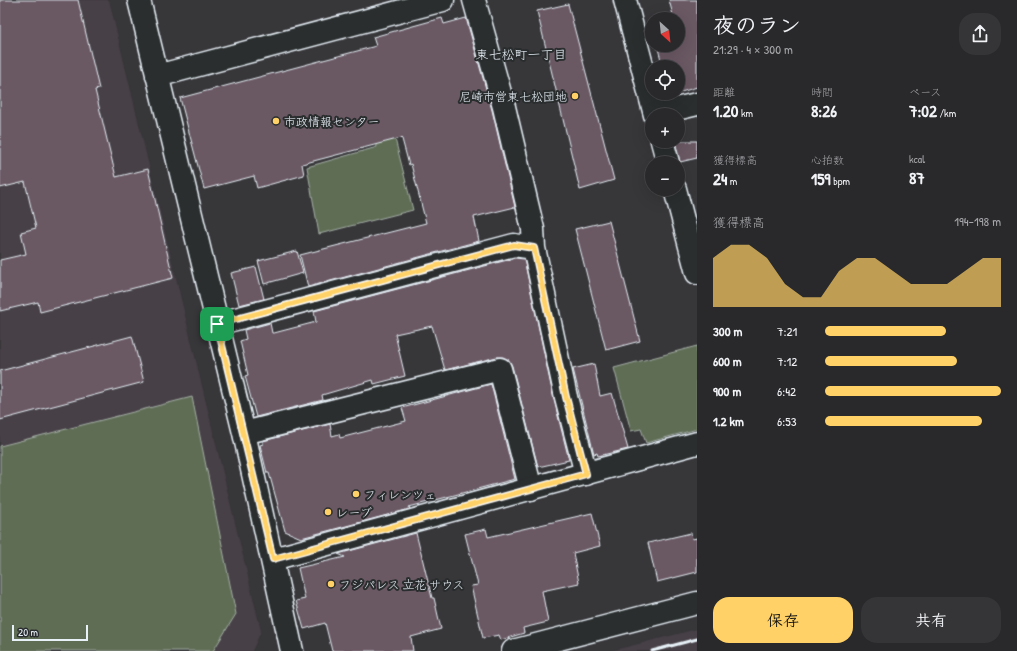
<!DOCTYPE html>
<html lang="ja">
<meta charset="utf-8">
<style>
body{margin:0;font-family:"Patrick Hand","Klee One",sans-serif;background:#353437;color:#f1f3f6;height:100vh;display:flex;flex-direction:column;font-size:15px;white-space:nowrap}
*{box-sizing:border-box;margin:0}
p{font-size:13px;color:#a5a6a9}
.icon{flex:none;width:22px;height:22px;fill:none;stroke:currentColor;stroke-width:2;stroke-linecap:round;stroke-linejoin:round}
.map{position:relative;flex:1;overflow:hidden}
.side{display:flex;flex-direction:column;background:#29282b;width:320px}
.side>*{flex:none}
.needle{width:26px;rotate:153deg}
.controls{position:absolute;left:645px;top:12px;display:grid;gap:8px}
.controls a{display:grid;place-items:center;width:40px;height:40px;border-radius:50%;background:#29282b;box-shadow:0 4px 16px #0002,0 0 0 1px #454447;font-size:20px}
.scale{position:absolute;left:12px;bottom:10px;width:76px;box-sizing:border-box;padding-left:4px;border:2px solid #e8f1f8;border-top:0;font-size:11px;line-height:14px;white-space:nowrap;color:#e8f1f8;-webkit-text-stroke:3px #2a2d2e;paint-order:stroke}
.pin{position:absolute;display:grid;place-items:center;width:34px;height:34px;color:#fff;margin:-17px;border-radius:8px;box-shadow:0 2px 6px #0006}
.round{display:grid;place-items:center;flex:none;width:42px;height:42px;border-radius:16px;background:#353437}
.headline{display:flex;align-items:center;justify-content:space-between;height:68px;padding:0 16px}
h1{font-size:22px;font-weight:800;line-height:30px}
.figures{display:grid;grid-template-columns:repeat(3,1fr);gap:6px;height:68px;padding:4px 16px}
.figures div{display:grid;align-content:center}
.figures b{font-size:17px;font-weight:800}
.figures small{font-size:11px;font-weight:400}
.figures p{font-size:11px}
.chart{height:112px;padding:8px 16px}
.chart p{display:flex;justify-content:space-between}
.chart svg{width:100%;height:72px;margin-top:4px;fill:#ffd166;opacity:.7}
.cta{display:flex;gap:8px;margin-top:auto;padding:8px 16px}
.cta a{flex:1;height:46px;border-radius:16px;background:#ffd166;color:#111;font-size:16px;font-weight:800;line-height:46px;text-align:center}
.cta a+a{background:#353437;color:#f1f3f6}
ul{padding:0 16px;list-style:none;font-size:13px}
li{display:grid;grid-template-columns:64px 48px 1fr;align-items:center;height:30px}
li i{height:10px;border-radius:5px;background:#ffd166}
main{display:flex;flex:1;min-height:0}
.map>svg:first-child{display:block}
.built{fill:#464046}
.green{fill:#606d55;stroke:#a4afa6}
.building{fill:#6a5964;stroke:#e8f1f8}
.lines{fill:none;stroke-linecap:round;stroke-linejoin:round}
.minor-casing{stroke:#e8f1f8;stroke-width:25}
.tertiary-casing{stroke:#e8f1f8;stroke-width:25}
.minor{stroke:#2a2d2e;stroke-width:22}
.tertiary{stroke:#2a2d2e;stroke-width:22}
.rail{stroke:#e8f1f8;stroke-width:3}
.route-casing{stroke:#fff;stroke-width:8}
.route{stroke:#ffd166;stroke-width:5}
.poi-dot{fill:#ffd166;stroke:#2a2d2e;stroke-width:1.5}
.labels{text-anchor:middle;dominant-baseline:central;stroke-width:4;stroke-linejoin:round;paint-order:stroke}
.poi-label{font-size:12px;fill:#e8f1f8;stroke:#2a2d2e;text-anchor:start}
.neighbourhood-label{font-size:13px;fill:#e8f1f8;stroke:#2a2d2e}
</style>
<main>
<div class="map">
<svg width="697" height="651" viewBox="0 0 697 651">
<rect width="100%" height="100%" fill="#373639"/>
<filter id="ink" filterUnits="userSpaceOnUse"><feTurbulence type="fractalNoise" baseFrequency=".025" numOctaves="2"/><feDisplacementMap in="SourceGraphic" scale="8" xChannelSelector="R" yChannelSelector="G"/><feConvolveMatrix kernelMatrix="1 2 1 2 8 2 1 2 1" color-interpolation-filters="sRGB"/></filter>
<g filter="url(#ink)">
<!-- built -->
<path class="built" d="M 0,0 L 109,0 L 261,631 L 252,651 L 0,651 Z
M 697,629 L 697,651 L 611,651 Z"/>
<!-- green -->
<path class="green" d="M 374,56 L 413,210 L 319,234 L 307,167 L 377,147 L 362,60 Z
M 697,346 L 697,429 L 646,443 L 641,429 L 631,431 L 614,368 Z
M 192,397 L 236,614 L 213,651 L 0,651 L 0,446 Z"/>
<!-- building -->
<path class="building" d="M 0,0 L 78,0 L 99,89 L 95,90 L 116,177 L 148,169 L 173,278 L 40,312 L 38,302 L 0,311 L 0,260 L 26,254 L 21,232 L 36,228 L 25,182 L 0,188 Z
M 669,0 L 697,0 L 697,87 L 678,93 L 678,67 L 663,67 L 657,45 L 679,45 L 678,19 L 674,19 Z
M 568,4 L 614,180 L 580,190 L 537,11 Z
M 442,18 L 444,24 L 466,18 L 492,110 L 515,207 L 474,217 L 479,241 L 308,287 L 300,255 L 426,223 L 411,164 L 409,165 L 402,139 L 401,138 L 302,164 L 304,175 L 257,188 L 254,176 L 204,189 L 180,98 L 376,46 L 373,37 Z
M 675,141 L 697,141 L 697,158 L 680,162 Z
M 609,221 L 640,341 L 606,350 L 575,229 Z
M 297,251 L 303,273 L 264,284 L 258,261 Z
M 515,258 L 524,259 L 554,400 L 569,460 L 538,467 L 512,366 L 509,360 L 503,357 L 497,357 L 445,370 L 432,326 L 395,334 L 405,376 L 374,384 L 373,380 L 322,395 L 323,400 L 256,417 L 245,376 L 248,375 L 240,341 L 246,339 L 244,330 L 270,323 L 272,333 L 274,333 L 316,322 L 314,311 Z
M 256,267 L 264,299 L 239,305 L 231,273 Z
M 132,336 L 144,382 L 0,420 L 0,371 Z
M 594,364 L 600,396 L 612,393 L 628,449 L 598,456 L 597,453 L 594,454 L 573,369 Z
M 491,384 L 515,479 L 409,507 L 410,509 L 301,538 L 285,531 L 269,473 L 267,473 L 260,445 L 263,444 L 263,441 L 330,424 L 332,436 L 339,434 L 340,438 L 406,421 L 402,408 Z
M 592,513 L 600,546 L 573,553 L 579,583 L 542,591 L 548,622 L 523,628 L 524,633 L 501,640 L 499,635 L 483,638 L 471,586 L 478,585 L 465,534 L 486,529 L 488,537 Z
M 416,533 L 432,598 L 434,598 L 441,629 L 411,637 L 413,651 L 332,651 L 325,623 L 304,629 L 296,601 L 305,599 L 298,568 L 345,557 L 338,554 Z
M 691,533 L 692,539 L 697,538 L 697,572 L 657,582 L 648,543 Z"/>
<g class="lines">
<defs>
<path id="minor" d="M 139,0 L 244,433 L 292,651
M 474,0 L 504,107 L 533,229 L 534,248 L 566,397 L 586,474
M 625,0 L 655,115
M 157,76 L 443,0
M 655,114 L 697,104
M 662,141 L 668,163
M 675,189 L 697,273
M 217,324 L 514,245 L 534,248
M 244,433 L 500,369 L 531,489
M 513,651 L 697,603"/>
<path id="tertiary" d="M 273,559 L 697,443"/>
</defs>
<!-- minor casing -->
<use href="#minor" class="minor-casing"/>
<!-- tertiary casing -->
<use href="#tertiary" class="tertiary-casing"/>
<!-- minor -->
<use href="#minor" class="minor"/>
<!-- tertiary -->
<use href="#tertiary" class="tertiary"/>
<!-- rail -->
<path class="rail" d="M 652,651 L 697,639"/>
</g>
</g>
<g class="lines" filter="url(#ink)">
<defs>
<path id="route" d="M 514,245 L 534,248 L 566,397 L 586,474 L 273,559 L 217,324 Z"/>
</defs>
<!-- route casing -->
<use href="#route" class="route-casing"/>
<!-- route -->
<use href="#route" class="route"/>
</g>
<!-- markers -->
<g class="poi-dot">
<circle cx="575" cy="96" r="4"/>
<circle cx="276" cy="121" r="4"/>
<circle cx="356" cy="494" r="4"/>
<circle cx="328" cy="512" r="4"/>
<circle cx="331" cy="584" r="4"/>
</g>
<g class="labels">
<!-- poi labels -->
<g class="poi-label">
<text x="567" y="96" text-anchor="end">尼崎市営東七松団地</text>
<text x="284" y="121">市政情報センター</text>
<text x="364" y="494">フィレンツェ</text>
<text x="336" y="512">レーブ</text>
<text x="339" y="584">フジパレス 立花 サウス</text>
</g>
<!-- neighbourhood labels -->
<g class="neighbourhood-label">
<text x="521" y="54">東七松町一丁目</text>
</g>
</g>
</svg>
<div class="controls">
<a><svg class="needle" viewBox="-14 -14 28 28"><path d="M0-13l5 13h-10z" fill="#e53935"/><path d="M0 13l5-13h-10z" fill="#a5a6a9"/></svg></a>
<a><svg class="icon" aria-label="locate" viewBox="0 0 24 24"><circle cx="12" cy="12" r="6"/><path d="M12 2v4M12 18v4M2 12h4M18 12h4"/></svg></a>
<a>+</a>
<a>−</a>
</div>
<div class="scale">20 m</div>
<div class="pin" style="left:217px;top:324px;background:#1e9e55"><svg class="icon" aria-label="arrive" viewBox="0 0 24 24"><path d="M6 21V4h12l-3 4 3 4H6"/></svg></div>
</div>
<section class="side">
<div class="headline"><div><h1>夜のラン</h1><p>21:29 · 4 × 300 m</p></div><a class="round"><svg class="icon" aria-label="share" viewBox="0 0 24 24"><path d="M12 15V3M7 8l5-5 5 5M5 13v7h14v-7"/></svg></a></div>
<div class="figures">
<div><p>距離</p><b>1.20<small> km</small></b></div>
<div><p>時間</p><b>8:26</b></div>
<div><p>ペース</p><b>7:02<small> /km</small></b></div>
</div>
<div class="figures">
<div><p>獲得標高</p><b>24<small> m</small></b></div>
<div><p>心拍数</p><b>159<small> bpm</small></b></div>
<div><p>kcal</p><b>87</b></div>
</div>
<div class="chart"><p><span>獲得標高</span>194–198 m</p>
<svg viewBox="0 0 160 44" preserveAspectRatio="none"><path d="M0 44V14L10 6L20 6L30 14L40 30L50 38L60 38L70 22L80 14L90 14L100 22L110 30L120 30L130 30L140 22L150 14L160 14V44z"/></svg>
</div>
<ul>
<li><b>300 m</b>7:21<i style="width:69%"></i></li>
<li><b>600 m</b>7:12<i style="width:75%"></i></li>
<li><b>900 m</b>6:42<i style="width:100%"></i></li>
<li><b>1.2 km</b>6:53<i style="width:89%"></i></li>
</ul>
<div class="cta"><a>保存</a><a>共有</a></div>
</section>
</main>
